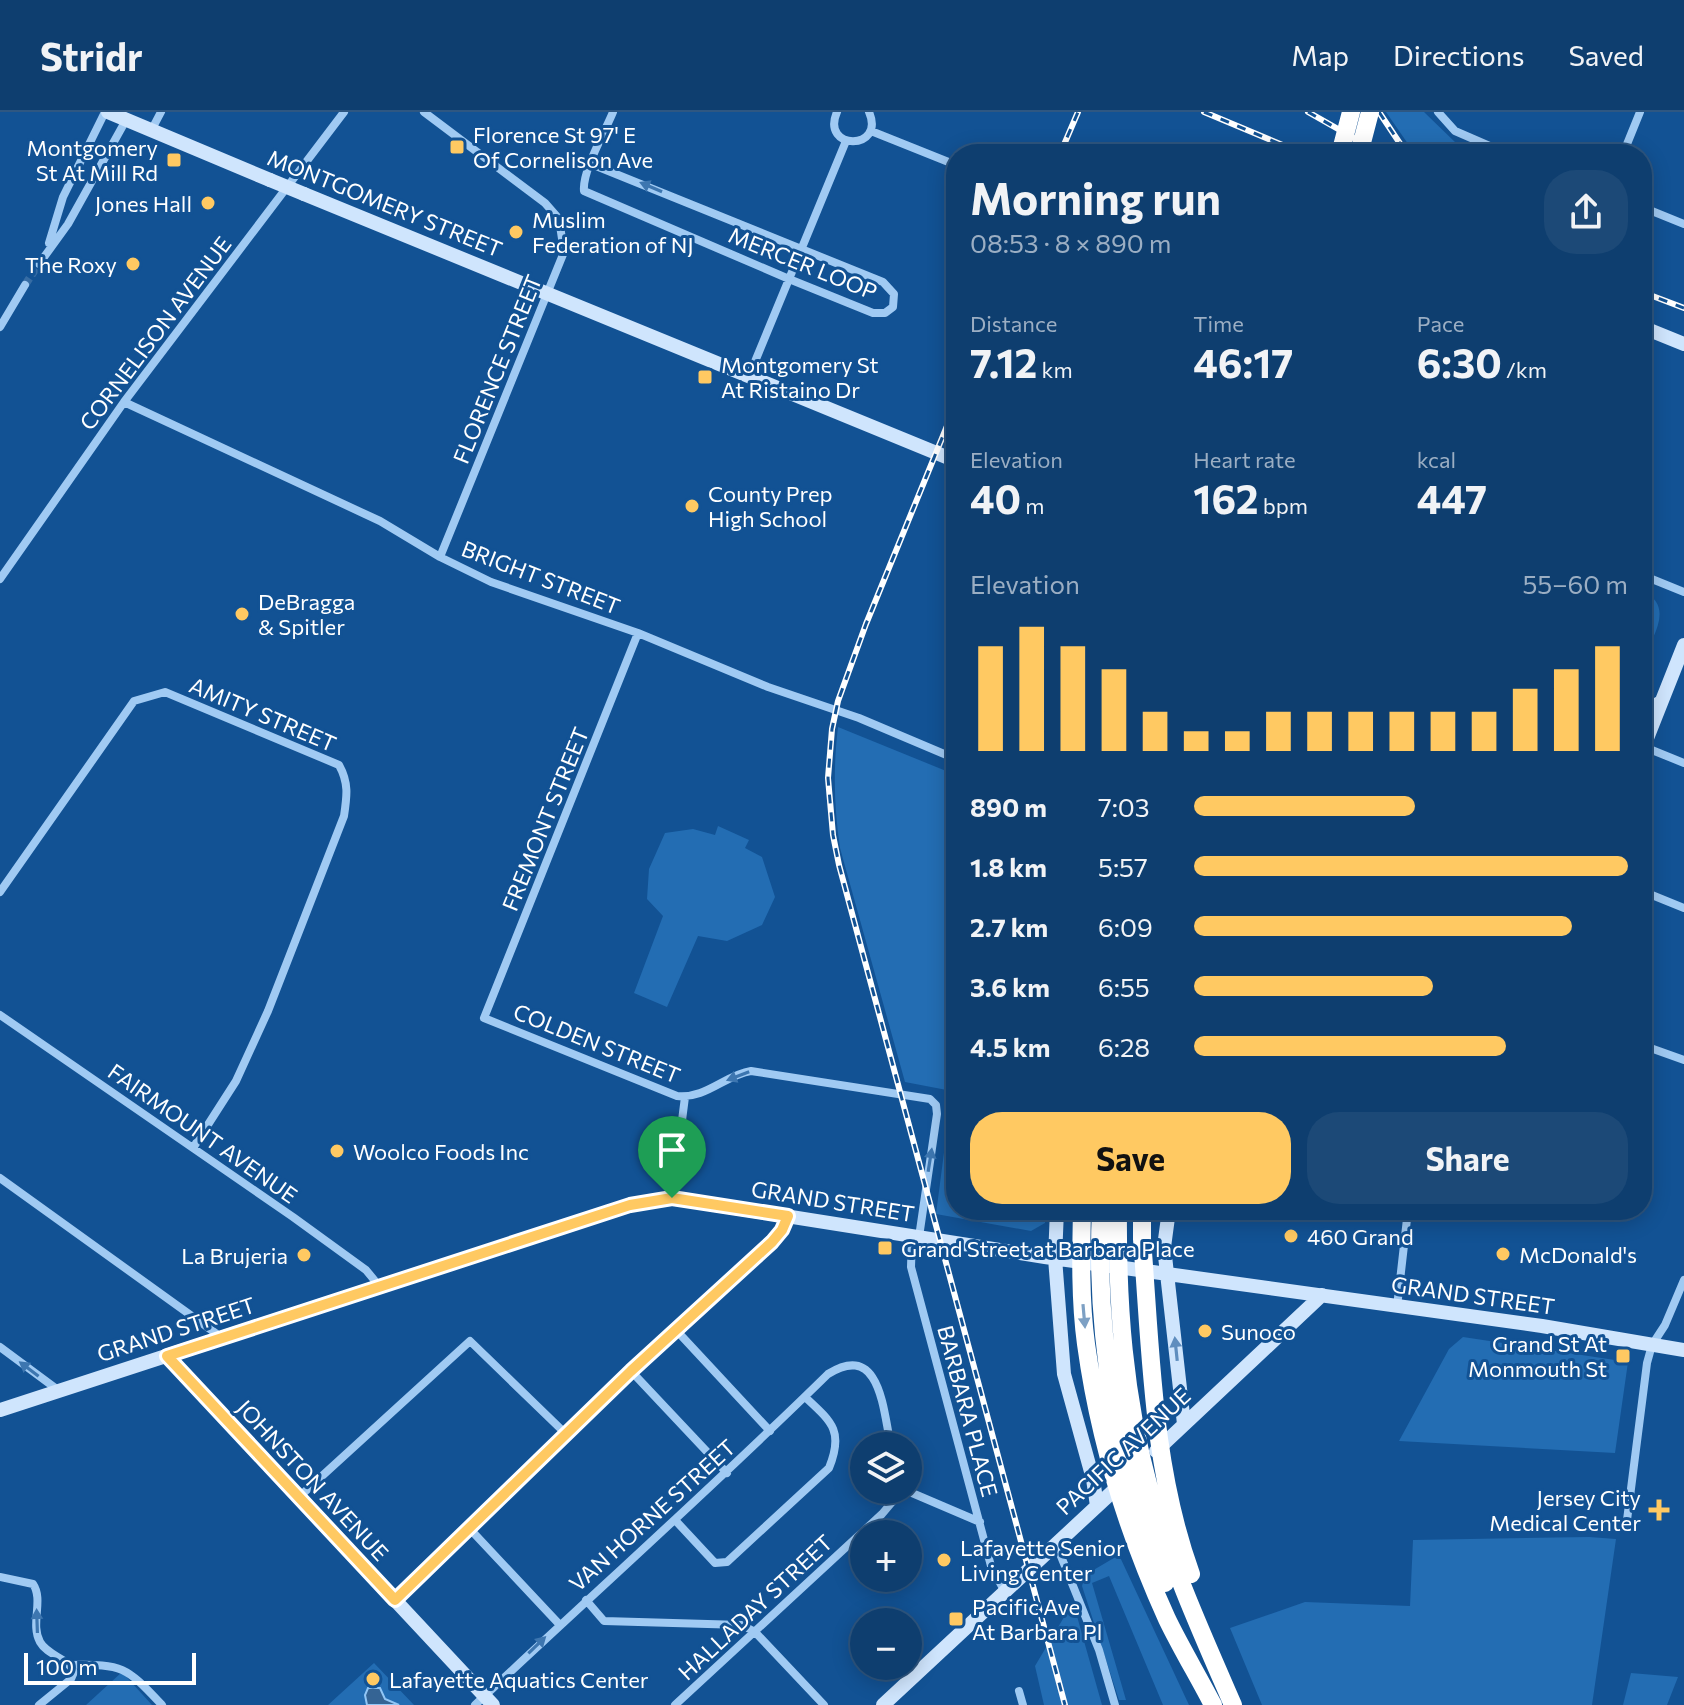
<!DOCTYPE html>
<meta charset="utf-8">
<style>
body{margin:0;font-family:Commissioner,sans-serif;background:#1c4977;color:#f1f3f6;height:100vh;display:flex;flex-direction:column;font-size:30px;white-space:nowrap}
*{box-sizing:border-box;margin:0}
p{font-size:26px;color:#9baec3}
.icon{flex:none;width:44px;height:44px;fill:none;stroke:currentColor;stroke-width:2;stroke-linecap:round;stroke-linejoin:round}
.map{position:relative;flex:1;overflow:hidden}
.sheet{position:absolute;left:946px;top:32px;width:706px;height:1076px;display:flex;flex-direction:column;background:#0e3e6f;border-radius:32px;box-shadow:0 4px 20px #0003,0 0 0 2px #2e5782}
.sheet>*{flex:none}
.controls{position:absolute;left:850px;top:1320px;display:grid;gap:16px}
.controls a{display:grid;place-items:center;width:72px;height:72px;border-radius:50%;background:#0e3e6f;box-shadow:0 4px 20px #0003,0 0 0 2px #2e5782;font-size:40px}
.scale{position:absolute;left:24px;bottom:20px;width:172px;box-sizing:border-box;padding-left:8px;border:4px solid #fff;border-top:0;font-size:22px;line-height:28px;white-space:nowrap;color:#fff;-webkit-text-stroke:6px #125294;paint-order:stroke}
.pin{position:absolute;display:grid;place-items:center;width:68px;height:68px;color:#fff;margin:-82px -34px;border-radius:50% 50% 50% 0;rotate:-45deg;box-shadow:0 0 8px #0007}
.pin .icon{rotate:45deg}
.round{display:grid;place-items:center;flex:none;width:84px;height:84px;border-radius:32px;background:#1c4977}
.head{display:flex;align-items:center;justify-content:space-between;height:136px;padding:0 24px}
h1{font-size:44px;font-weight:700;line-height:60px}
.figures{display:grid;grid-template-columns:repeat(3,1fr);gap:12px;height:136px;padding:8px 24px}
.figures div{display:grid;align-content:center}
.figures b{font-size:40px;font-weight:700}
.figures small{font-size:22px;font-weight:400}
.figures p{font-size:22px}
.chart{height:224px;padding:16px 24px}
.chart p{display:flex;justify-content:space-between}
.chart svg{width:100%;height:144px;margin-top:8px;stroke:#ffc962;stroke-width:6}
.button{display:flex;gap:16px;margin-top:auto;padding:16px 24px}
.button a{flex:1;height:92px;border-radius:32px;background:#ffc962;color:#111;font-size:32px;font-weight:700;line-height:92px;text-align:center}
.button a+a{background:#1c4977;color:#f1f3f6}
ul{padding:0 24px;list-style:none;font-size:26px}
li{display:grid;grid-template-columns:128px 96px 1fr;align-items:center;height:60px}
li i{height:20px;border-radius:10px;background:#ffc962}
header{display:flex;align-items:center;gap:48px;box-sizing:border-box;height:112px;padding:0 40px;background:#0e3e6f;border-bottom:2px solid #2e5782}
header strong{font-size:38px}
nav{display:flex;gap:44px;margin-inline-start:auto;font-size:28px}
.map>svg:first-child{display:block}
.green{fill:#236db3}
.water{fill:#356494;stroke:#91c6f6;stroke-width:2}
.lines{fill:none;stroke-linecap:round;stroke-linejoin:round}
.street-tunnel{stroke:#366ca4;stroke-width:8;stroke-dasharray:8 4;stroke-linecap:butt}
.street{stroke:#a0caf3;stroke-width:8}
.secondary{stroke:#cfe5fd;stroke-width:14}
.rail-casing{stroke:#fff;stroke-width:6}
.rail{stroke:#125294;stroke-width:3;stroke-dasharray:9;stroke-linecap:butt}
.secondary-bridge{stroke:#cfe5fd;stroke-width:14}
.highway-bridge{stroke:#fff;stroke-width:18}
.oneway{fill:#3d76b0}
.oneway2{fill:#7da0c4}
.oneway3{fill:#5e8dbe}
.route-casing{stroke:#fff;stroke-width:16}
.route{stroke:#ffc962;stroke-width:10}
.poi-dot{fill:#ffc962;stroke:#125294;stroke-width:3}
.labels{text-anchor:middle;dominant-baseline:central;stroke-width:6;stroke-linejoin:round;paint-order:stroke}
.poi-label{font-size:22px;fill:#fff;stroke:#125294;text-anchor:start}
.street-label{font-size:22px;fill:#fff;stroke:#125294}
</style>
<header>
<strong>Stridr</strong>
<nav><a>Map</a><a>Directions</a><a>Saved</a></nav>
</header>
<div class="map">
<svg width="1684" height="1593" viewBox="0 0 1684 1593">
<rect width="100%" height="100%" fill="#125294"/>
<!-- green -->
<path class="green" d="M 1386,0 L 1424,0 L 1457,32 L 1481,42 L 1415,42 Z
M 1642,479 C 1676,494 1652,525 1642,549 Z
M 838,615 L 956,663 L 956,1098 L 1046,1098 L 1045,1111 L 1031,1119 L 936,1102 L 952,979 L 905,970 L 840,736 C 834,695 833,657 838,615 Z
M 718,714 L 749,728 L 745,736 L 762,745 L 775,785 L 762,813 L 727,829 L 698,824 L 667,895 L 634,881 L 663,804 L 647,787 L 649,757 L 665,721 L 693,717 L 715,723 Z
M 1463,1225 L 1628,1250 L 1615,1341 L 1399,1329 L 1449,1237 Z
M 1589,1425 L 1616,1427 L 1592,1593 L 1262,1593 L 1230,1516 L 1305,1490 L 1410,1494 L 1413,1428 Z
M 1119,1443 L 1189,1593 L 1163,1593 L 1109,1464 L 1092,1471 L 1126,1588 L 1119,1588 L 1082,1474 L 1085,1463 Z
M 1073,1490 L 1102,1593 L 1044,1593 L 1035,1554 Z
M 374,1551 L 414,1593 L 328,1593 Z
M 122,1560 L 152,1593 L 86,1593 Z
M 1631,1561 L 1678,1565 L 1667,1593 L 1623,1593 Z"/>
<!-- water -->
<path class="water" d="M 368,1576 L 380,1576 L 385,1587 L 399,1593 L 367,1593 L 365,1583 Z"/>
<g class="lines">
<!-- street-tunnel -->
<path class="street-tunnel" d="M 25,173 L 39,152"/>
<!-- street -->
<path class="street" d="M 424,0 L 545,91 L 559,107 L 564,140 L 440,445
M 837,0 C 820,39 886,39 869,0
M 1438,0 L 1455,19 L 1508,42
M 151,19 L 161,0
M 871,19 L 956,53
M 1623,42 L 1640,0
M 591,52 L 883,170 L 894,182 L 893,195 L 885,201 L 873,201 L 789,167 L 584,79 C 582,59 605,20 613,0
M 1642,95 L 1684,112
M 49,131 L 63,85 L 105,0
M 39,152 L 68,112 L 126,8
M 0,215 L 25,173
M 749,264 L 846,29
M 124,290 L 380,409 L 440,445 L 491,470 L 638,521 L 768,575 L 859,606 L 956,647
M 1642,463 L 1684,480
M 0,467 L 124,290 L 344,0
M 638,521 L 484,906 L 677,984 C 706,987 725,963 751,959 L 930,987 L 936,993 L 937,1002 L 919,1125
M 1642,634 L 1684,651
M 1642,779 L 1684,796
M 0,780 L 134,589 L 165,580 L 339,653 C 349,671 347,684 344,704 L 268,899 L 236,969 L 193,1036
M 0,903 L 293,1105 L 366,1158 L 380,1175
M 1642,933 L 1684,948
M 0,1066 L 221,1225
M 672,1086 L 685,985
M 912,1124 L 911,1155 L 991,1454 L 1005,1480
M 1397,1195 L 1408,1098
M 676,1218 L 770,1319
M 0,1235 L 58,1278
M 631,1259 L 727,1361
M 905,1378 L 980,1410
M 299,1385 L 470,1229 L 566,1322
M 675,1408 L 715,1451 L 727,1450 L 829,1356 C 844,1319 832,1310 805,1285
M 1627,1408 L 1647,1251 L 1652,1233 L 1665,1213 L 1684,1168
M 469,1416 L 559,1512
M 1056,1432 L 1099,1538 L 1115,1593
M 0,1465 L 33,1472 C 44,1488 30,1512 40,1530 C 48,1544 68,1546 74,1560 L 71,1567 L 39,1593
M 395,1488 L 631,1259 L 772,1130 L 782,1118 L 788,1104
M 586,1488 L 604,1509 L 742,1513 L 755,1520 L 824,1593
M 71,1553 C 124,1552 126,1555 162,1593
M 1019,1579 L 1023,1593
M 475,1593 C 593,1482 713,1375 828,1262 C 881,1229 883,1299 891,1334
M 675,1593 L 882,1402 L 893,1389 L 895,1378"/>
<!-- secondary -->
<path class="secondary" d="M 108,0 L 270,68
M 304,82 L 956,349
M 1642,215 L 1684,232
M 1642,601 L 1661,590
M 1644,634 L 1684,533
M 1057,1098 L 1055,1146 L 1064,1262 L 1093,1367 L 1097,1394
M 1169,1098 L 1164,1135 L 1184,1312
M 167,1244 L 493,1593
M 0,1298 L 630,1093 L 672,1086 L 1045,1145 L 1542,1214 L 1684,1238
M 1156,1339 L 1322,1183
M 883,1593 L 1124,1369"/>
<defs>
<path id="rail" d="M 1204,0 L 1304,42
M 1308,0 L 1382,42
M 1379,0 L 1407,42
M 1060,42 L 1078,0
M 1642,180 L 1684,196
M 956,292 L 866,512 L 838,589 L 832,617 L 828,666 L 833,723 L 839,753 L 1065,1593"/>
</defs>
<!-- rail casing -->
<use href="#rail" class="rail-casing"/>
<!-- rail -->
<use href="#rail" class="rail"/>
<!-- secondary-bridge -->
<path class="secondary-bridge" d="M 270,68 L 304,82"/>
<!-- highway-bridge -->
<path class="highway-bridge" d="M 1340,42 L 1351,0
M 1359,42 L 1370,0
M 1082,1098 C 1081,1143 1080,1188 1086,1232 C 1099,1327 1127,1419 1167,1507 C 1181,1536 1198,1564 1213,1593
M 1101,1098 C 1095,1223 1117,1355 1165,1471
M 1118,1098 C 1117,1193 1124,1285 1149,1376 C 1170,1451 1202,1522 1233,1593
M 1142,1098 L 1142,1127 C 1151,1240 1152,1355 1191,1462"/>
</g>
<!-- one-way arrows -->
<defs><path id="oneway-solid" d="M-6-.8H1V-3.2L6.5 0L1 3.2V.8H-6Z" transform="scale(2)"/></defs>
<g class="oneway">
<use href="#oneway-solid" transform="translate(651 75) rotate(-157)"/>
<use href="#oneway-solid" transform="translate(738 964) rotate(159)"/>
<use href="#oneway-solid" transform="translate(930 1048) rotate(-81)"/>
<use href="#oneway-solid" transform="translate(29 1257) rotate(-143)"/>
<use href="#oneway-solid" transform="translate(37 1509) rotate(-92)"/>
<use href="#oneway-solid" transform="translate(537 1533) rotate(-44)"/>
</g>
<use class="oneway2" href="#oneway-solid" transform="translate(1084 1204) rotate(85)"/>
<use class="oneway3" href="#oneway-solid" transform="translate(1176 1237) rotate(-96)"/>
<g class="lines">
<defs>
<path id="route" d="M 672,1086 L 788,1104 L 782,1118 L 772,1130 L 631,1259 L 395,1488 L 167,1244 L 630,1093 Z"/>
</defs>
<!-- route casing -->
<use href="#route" class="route-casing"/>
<!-- route -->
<use href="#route" class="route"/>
</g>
<!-- markers -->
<g class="poi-dot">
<rect x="449" y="27" width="16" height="16" rx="4"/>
<rect x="166" y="40" width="16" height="16" rx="4"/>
<circle cx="208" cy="91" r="8"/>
<circle cx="516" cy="120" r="8"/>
<circle cx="133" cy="152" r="8"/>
<rect x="697" y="257" width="16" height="16" rx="4"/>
<circle cx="692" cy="394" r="8"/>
<circle cx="242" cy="502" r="8"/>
<circle cx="337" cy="1039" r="8"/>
<circle cx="1291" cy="1124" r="8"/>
<rect x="877" y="1128" width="16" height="16" rx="4"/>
<circle cx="1503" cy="1142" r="8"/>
<circle cx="304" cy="1143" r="8"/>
<circle cx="1205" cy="1219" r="8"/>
<rect x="1615" y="1236" width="16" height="16" rx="4"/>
<path d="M1655 1386h8v8h8v8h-8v8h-8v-8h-8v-8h8z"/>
<circle cx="944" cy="1448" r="8"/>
<rect x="948" y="1499" width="16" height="16" rx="4"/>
<circle cx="373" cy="1567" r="8"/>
</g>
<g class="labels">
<!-- poi labels -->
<g class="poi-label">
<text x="473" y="22">Florence St 97' E<tspan x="473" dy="25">Of Cornelison Ave</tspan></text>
<text x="158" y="35" text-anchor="end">Montgomery<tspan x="158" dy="25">St At Mill Rd</tspan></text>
<text x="192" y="91" text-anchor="end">Jones Hall</text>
<text x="532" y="107">Muslim<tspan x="532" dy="25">Federation of NJ</tspan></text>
<text x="117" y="152" text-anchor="end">The Roxy</text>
<text x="721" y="252">Montgomery St<tspan x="721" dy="25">At Ristaino Dr</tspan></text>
<text x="708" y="381">County Prep<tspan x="708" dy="25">High School</tspan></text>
<text x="258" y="489">DeBragga<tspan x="258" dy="25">&amp; Spitler</tspan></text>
<text x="353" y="1039">Woolco Foods Inc</text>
<text x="1307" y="1124">460 Grand</text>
<text x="901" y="1136">Grand Street at Barbara Place</text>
<text x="1519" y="1142">McDonald's</text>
<text x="288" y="1143" text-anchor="end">La Brujeria</text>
<text x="1221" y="1219">Sunoco</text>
<text x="1607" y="1231" text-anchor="end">Grand St At<tspan x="1607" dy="25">Monmouth St</tspan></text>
<text x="1641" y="1385" text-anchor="end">Jersey City<tspan x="1641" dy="25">Medical Center</tspan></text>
<text x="960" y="1435">Lafayette Senior<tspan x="960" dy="25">Living Center</tspan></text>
<text x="972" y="1494">Pacific Ave<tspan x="972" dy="25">At Barbara Pl</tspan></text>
<text x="389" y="1567">Lafayette Aquatics Center</text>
</g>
<!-- street labels -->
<g class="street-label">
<text transform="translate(385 91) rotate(22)">MONTGOMERY STREET</text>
<text transform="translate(803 151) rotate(22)">MERCER LOOP</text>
<text transform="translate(155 221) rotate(-53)">CORNELISON AVENUE</text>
<text transform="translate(497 257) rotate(-68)">FLORENCE STREET</text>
<text transform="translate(541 465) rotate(21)">BRIGHT STREET</text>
<text transform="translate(263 602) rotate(23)">AMITY STREET</text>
<text transform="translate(545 707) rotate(-68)">FREMONT STREET</text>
<text transform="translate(597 931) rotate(22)">COLDEN STREET</text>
<text transform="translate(203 1021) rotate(35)">FAIRMOUNT AVENUE</text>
<text transform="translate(833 1089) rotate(9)">GRAND STREET</text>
<text transform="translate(1473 1183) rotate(8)">GRAND STREET</text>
<text transform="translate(176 1217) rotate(-18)">GRAND STREET</text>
<text transform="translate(968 1299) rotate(75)">BARBARA PLACE</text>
<text transform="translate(1123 1339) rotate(-43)">PACIFIC AVENUE</text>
<text transform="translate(313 1368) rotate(47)">JOHNSTON AVENUE</text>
<text transform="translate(652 1403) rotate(-42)">VAN HORNE STREET</text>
<text transform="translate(755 1495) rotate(-43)">HALLADAY STREET</text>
</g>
</g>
</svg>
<div class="controls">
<a><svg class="icon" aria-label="layers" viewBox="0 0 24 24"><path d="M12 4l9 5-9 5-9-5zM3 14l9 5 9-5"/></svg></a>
<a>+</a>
<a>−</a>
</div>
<div class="scale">100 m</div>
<div class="pin" style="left:672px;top:1086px;background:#1e9e55"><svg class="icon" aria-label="arrive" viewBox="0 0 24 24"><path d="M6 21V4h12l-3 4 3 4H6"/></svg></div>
<section class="sheet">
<div class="head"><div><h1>Morning run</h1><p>08:53 · 8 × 890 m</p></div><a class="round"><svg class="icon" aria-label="share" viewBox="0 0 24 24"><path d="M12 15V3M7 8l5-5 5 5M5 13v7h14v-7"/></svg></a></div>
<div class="figures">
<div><p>Distance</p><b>7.12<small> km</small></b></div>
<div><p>Time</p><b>46:17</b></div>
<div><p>Pace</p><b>6:30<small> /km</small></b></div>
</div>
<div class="figures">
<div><p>Elevation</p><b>40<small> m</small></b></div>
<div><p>Heart rate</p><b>162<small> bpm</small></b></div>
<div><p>kcal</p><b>447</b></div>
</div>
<div class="chart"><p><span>Elevation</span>55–60 m</p>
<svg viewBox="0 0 160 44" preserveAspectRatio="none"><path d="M5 44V12M15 44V6M25 44V12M35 44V19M45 44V32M55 44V38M65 44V38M75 44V32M85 44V32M95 44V32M105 44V32M115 44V32M125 44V32M135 44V25M145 44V19M155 44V12"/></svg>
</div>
<ul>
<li><b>890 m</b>7:03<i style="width:51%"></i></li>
<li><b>1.8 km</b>5:57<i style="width:100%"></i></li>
<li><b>2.7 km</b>6:09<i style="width:87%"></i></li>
<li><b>3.6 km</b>6:55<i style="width:55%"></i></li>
<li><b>4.5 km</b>6:28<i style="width:72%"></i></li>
</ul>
<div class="button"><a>Save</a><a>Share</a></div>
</section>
</div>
